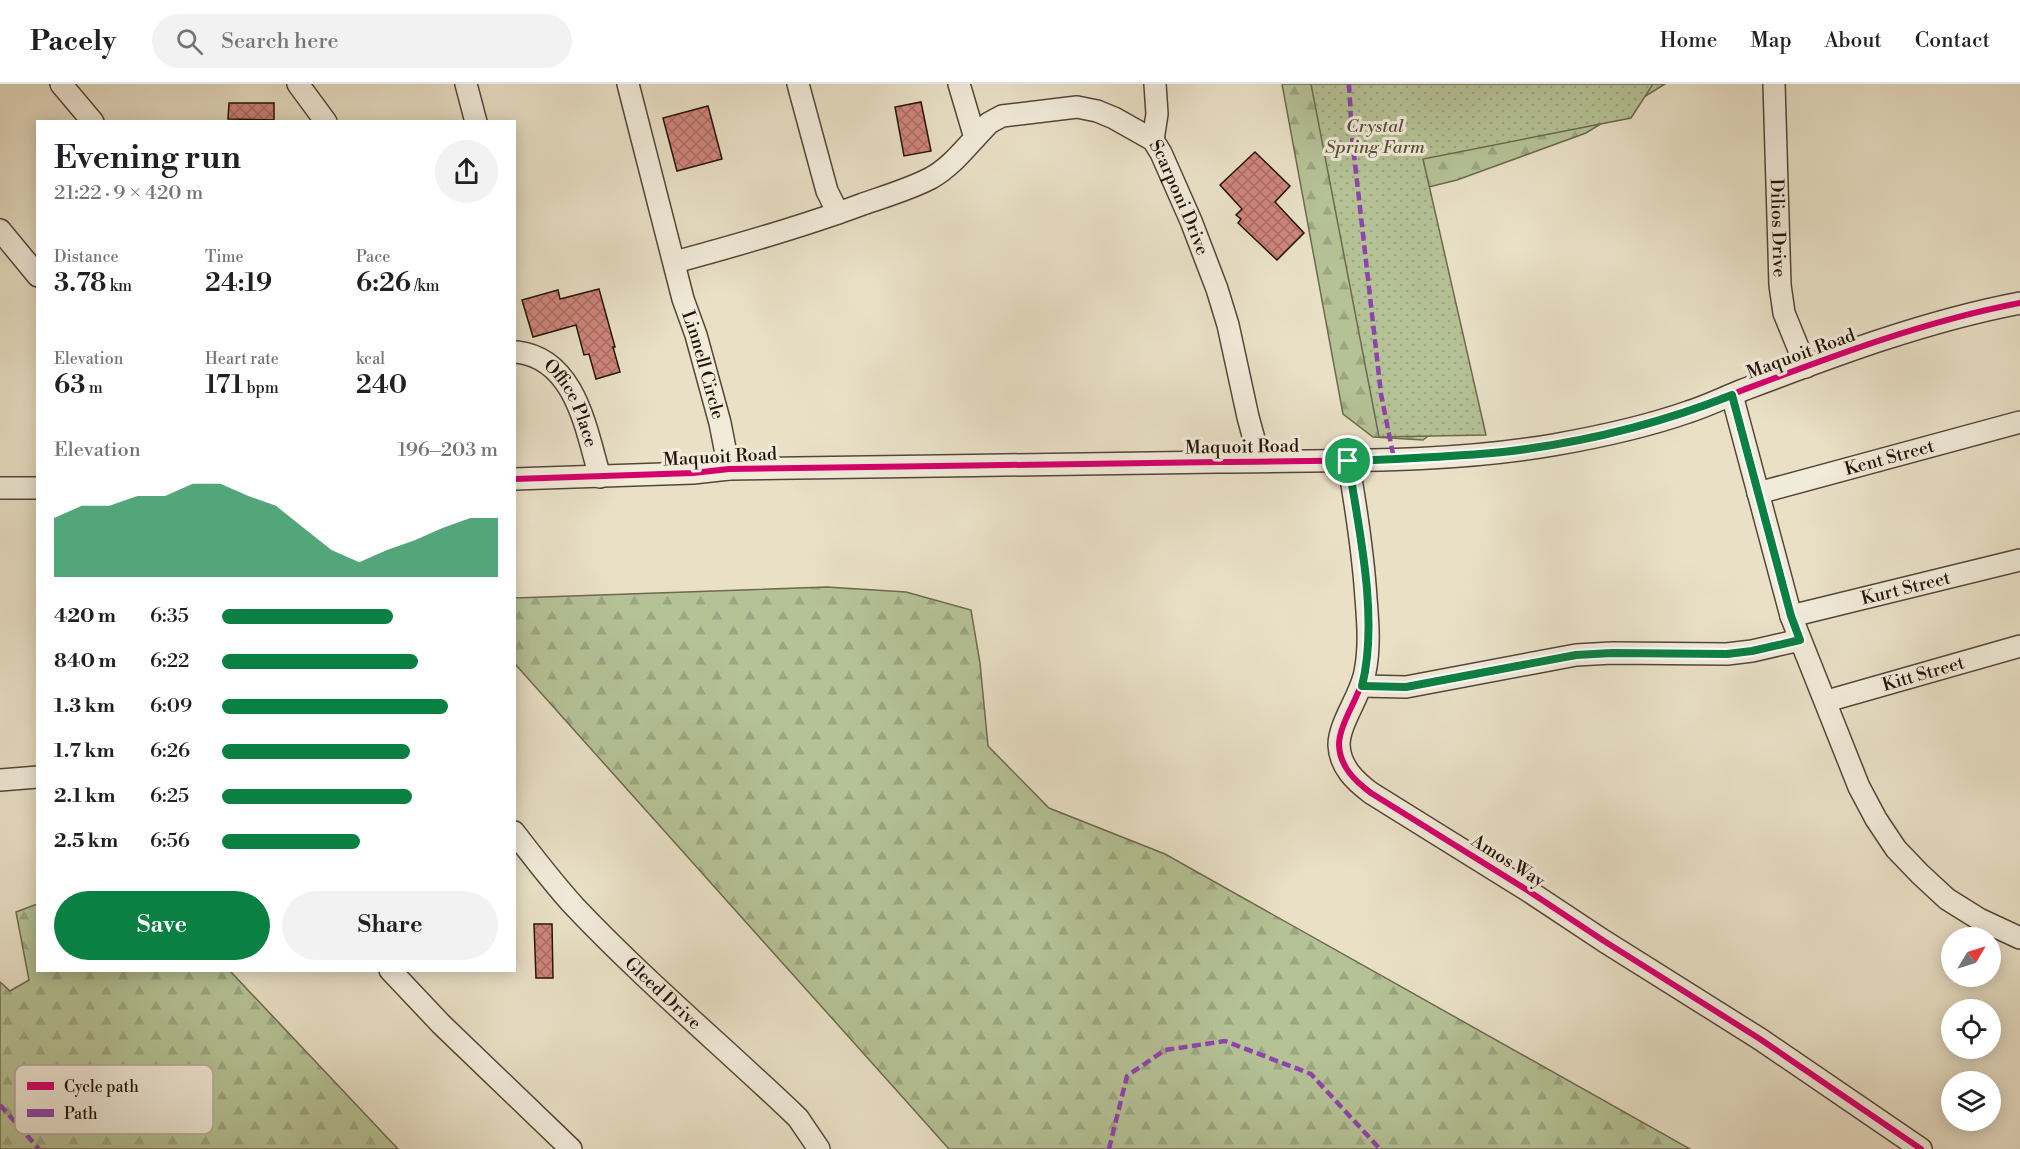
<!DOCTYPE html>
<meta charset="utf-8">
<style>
body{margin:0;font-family:"Libre Bodoni",serif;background:#f2f2f2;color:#202124;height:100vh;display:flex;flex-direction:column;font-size:22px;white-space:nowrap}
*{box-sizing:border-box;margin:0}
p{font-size:20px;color:#757577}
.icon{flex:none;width:33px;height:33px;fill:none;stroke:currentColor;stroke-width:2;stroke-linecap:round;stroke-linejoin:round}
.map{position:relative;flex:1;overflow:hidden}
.panel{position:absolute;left:36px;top:36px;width:480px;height:852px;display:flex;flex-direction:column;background:#fff;border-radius:0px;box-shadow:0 3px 15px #0003}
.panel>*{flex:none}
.needle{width:39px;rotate:52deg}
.controls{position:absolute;left:1941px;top:843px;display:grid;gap:12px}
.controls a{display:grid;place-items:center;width:60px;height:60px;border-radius:50%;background:#fff;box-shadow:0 3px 15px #0003;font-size:30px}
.pin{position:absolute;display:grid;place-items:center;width:51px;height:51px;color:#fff;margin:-26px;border:3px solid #fff;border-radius:50%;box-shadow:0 2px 6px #0007}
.round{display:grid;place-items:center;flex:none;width:63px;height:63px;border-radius:32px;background:#f2f2f2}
.headline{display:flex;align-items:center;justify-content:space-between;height:102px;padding:0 18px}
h1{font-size:33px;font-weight:600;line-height:45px}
.stats{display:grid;grid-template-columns:repeat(3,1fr);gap:9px;height:102px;padding:6px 18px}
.stats div{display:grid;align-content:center}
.stats b{font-size:26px;font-weight:600}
.stats small{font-size:16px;font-weight:400}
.stats p{font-size:16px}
.chart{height:168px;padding:12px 18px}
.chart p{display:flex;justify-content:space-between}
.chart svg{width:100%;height:108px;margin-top:6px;fill:#0b8043;opacity:.7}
.cta{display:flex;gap:12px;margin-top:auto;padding:12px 18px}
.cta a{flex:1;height:69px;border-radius:36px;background:#0b8043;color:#fff;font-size:24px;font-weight:600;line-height:69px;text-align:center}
.cta a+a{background:#f2f2f2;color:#202124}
ul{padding:0 18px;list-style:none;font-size:20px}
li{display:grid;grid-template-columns:96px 72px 1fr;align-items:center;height:45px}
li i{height:15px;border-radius:8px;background:#0b8043}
header{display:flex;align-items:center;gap:36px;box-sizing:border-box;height:84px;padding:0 30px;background:#fff;border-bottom:2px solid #e0e0e0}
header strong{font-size:28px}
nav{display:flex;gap:33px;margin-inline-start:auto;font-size:21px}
.search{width:420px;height:54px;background:#f2f2f2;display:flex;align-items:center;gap:15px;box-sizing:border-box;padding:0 21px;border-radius:33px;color:#757577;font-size:22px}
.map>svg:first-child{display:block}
.forest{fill:url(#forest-firs);stroke:#6c6a4f;stroke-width:1.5}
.park{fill:url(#park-dots);stroke:#6c6a4f;stroke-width:1.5}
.building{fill:url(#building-cross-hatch);stroke:#241308;stroke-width:1.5}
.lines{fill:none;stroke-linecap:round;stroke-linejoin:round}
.minor-casing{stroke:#554638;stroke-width:24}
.minor{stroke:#f1ebda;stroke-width:21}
.quiet{stroke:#8e44ad;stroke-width:4.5;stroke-dasharray:9 4.5;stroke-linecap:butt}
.cycleway-casing{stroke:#f1ebda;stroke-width:10}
.cycleway{stroke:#d6006c;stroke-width:6}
.route-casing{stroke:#fff;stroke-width:12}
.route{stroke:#0b8043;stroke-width:8}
.labels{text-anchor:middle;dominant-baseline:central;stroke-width:6;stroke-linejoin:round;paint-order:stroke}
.park-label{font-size:18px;font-style:italic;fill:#57503a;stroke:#f1ebda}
.street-label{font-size:18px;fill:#241308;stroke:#f1ebda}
.key{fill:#f1ebda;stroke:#b4aa9b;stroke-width:1.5}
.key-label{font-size:16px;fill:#241308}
</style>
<header>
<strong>Pacely</strong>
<div class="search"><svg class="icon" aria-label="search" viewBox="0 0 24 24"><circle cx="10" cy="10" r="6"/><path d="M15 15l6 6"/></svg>Search here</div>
<nav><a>Home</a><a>Map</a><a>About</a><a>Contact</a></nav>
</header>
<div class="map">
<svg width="2020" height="1065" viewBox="0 0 2020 1065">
<defs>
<pattern id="forest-firs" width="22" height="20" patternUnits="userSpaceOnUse" patternTransform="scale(1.5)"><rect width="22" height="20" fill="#b5c296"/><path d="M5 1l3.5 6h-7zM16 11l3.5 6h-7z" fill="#9ca680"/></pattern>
<pattern id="park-dots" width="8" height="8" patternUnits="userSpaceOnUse" patternTransform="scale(1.5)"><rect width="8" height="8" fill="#b5c296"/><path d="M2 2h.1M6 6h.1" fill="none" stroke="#9ca680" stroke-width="1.8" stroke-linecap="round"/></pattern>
<pattern id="building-cross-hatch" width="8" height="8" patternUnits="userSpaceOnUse" patternTransform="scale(1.5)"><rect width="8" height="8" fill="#cf857b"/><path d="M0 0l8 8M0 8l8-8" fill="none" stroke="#a86c63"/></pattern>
</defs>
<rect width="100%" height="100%" fill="#e9e0c6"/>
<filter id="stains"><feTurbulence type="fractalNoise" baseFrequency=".00333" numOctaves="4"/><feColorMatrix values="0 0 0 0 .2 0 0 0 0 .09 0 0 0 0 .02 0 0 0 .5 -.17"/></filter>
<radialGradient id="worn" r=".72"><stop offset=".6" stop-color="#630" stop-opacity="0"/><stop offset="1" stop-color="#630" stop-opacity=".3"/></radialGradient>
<!-- forest -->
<path class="forest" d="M 1282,0 L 1665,0 L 1586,49 L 1457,96 L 1396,111 L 1440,343 L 1423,356 L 1373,353 L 1343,330 Z
M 827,503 L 906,508 L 971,526 L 980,579 L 988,662 L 1049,724 L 1165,770 L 1690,1065 L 949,1065 L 515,580 L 515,514 Z
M 37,820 L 38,886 L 230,887 L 398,1065 L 0,1065 L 0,898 L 10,907 L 29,896 L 16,828 Z"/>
<!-- park -->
<path class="park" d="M 1311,0 L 1653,0 L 1631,34 L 1423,75 L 1486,351 L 1379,353 Z"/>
<!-- building -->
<path class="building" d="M 921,18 L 931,67 L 904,72 L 895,23 Z
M 229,19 L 274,19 L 274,36 L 228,35 Z
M 708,22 L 722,75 L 677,87 L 663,34 Z
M 1255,68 L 1290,102 L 1275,118 L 1304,149 L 1277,176 L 1238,139 L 1241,135 L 1236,131 L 1242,125 L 1220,101 Z
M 599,205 L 615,263 L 613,263 L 620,288 L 596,295 L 589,270 L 584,271 L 576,241 L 533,253 L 522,216 L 558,206 L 560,215 Z
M 534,840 L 552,840 L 553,894 L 536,894 Z"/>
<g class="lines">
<defs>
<g id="minor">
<path d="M 61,0 L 93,38"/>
<path d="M 298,0 L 326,38"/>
<path d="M 466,0 L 476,38"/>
<path id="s1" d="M 628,0 L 683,215 L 696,251 L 720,339 L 729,385"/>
<path d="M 798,0 L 827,107 L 838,129"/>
<path id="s2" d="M 959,0 L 975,54 L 989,39 L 1002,32 L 1077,23 L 1097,27 L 1114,34 L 1153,56 L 1161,69 L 1191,137 L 1217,205 L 1228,241 L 1248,333 L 1260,377"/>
<path id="s3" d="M 1774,0 L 1780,201 L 1784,229 L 1806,283"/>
<path d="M 1153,56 L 1157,30 L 1155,0"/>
<path d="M 0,146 L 38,192"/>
<path d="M 675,178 C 738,161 802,143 863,120 C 886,112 910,105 931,94 C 949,84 962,68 975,54"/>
<path id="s4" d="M 517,268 C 576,275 586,346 600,393"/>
<path d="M 1732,311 L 1791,532 L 1859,703 L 1876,735 L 1896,765 L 1920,790 L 1947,815 L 1979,835 L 2020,854"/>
<path d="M 1348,377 C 1356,423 1363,468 1366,514 C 1368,539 1370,563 1365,588 C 1361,611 1339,639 1339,661 C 1340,683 1355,697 1371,709 L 1527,806 L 1604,857 L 1760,955 L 1921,1065"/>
<path d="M 514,395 L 693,389 L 729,385 C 892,383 1055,380 1218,378 C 1329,376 1443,380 1553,361 C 1599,353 1645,343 1688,328 C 1707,322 1725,313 1743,306 C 1833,272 1925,237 2020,219"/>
<path d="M 0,404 L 38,404"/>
<path id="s5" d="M 1758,409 L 2020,338"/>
<path id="s6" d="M 1791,532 L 2020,476"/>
<path d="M 1362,602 L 1406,603 L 1576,571 L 1612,569 L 1727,570 L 1752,567 L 1800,556"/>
<path id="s7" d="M 1827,617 L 2020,562"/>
<path d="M 0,696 L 38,693"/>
<path id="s8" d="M 514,748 C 534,774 553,799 575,823 C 645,897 724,963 798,1034 L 819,1065"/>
<path d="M 390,886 L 441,940 L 571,1065"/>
</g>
</defs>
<!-- minor casing -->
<use href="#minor" class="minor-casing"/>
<!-- minor -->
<use href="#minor" class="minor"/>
<!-- quiet -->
<path class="quiet" d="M 1349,0 L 1352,53 L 1381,310 L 1394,375
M 0,1021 L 39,1065
M 1109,1065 L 1127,992 L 1165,966 L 1225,957 L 1311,990 L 1380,1065"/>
<defs>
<path id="cycleway" d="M 1348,377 C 1356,423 1363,468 1366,514 C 1368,539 1370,563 1365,588 C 1361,611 1339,639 1339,661 C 1340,683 1355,697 1371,709 L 1527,806 L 1604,857 L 1760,955 L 1921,1065
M 514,395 L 693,389 L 729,385 C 892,383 1055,380 1218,378 C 1329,376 1443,380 1553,361 C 1599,353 1645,343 1688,328 C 1707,322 1725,313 1743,306 C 1833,272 1925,237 2020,219"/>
</defs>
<!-- cycleway casing -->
<use href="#cycleway" class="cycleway-casing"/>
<!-- cycleway -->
<use href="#cycleway" class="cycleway"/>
</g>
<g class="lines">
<defs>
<path id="route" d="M 1732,311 L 1791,532 L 1800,556 L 1752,567 L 1727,570 L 1612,569 L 1576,571 L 1406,603 L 1362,602 C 1379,535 1359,445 1348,377 C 1400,375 1452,373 1503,368 C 1582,359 1659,340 1732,311 Z"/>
</defs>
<!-- route casing -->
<use href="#route" class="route-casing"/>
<!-- route -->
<use href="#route" class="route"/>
</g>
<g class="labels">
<!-- park labels -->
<g class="park-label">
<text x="1375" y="42">Crystal<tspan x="1375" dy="21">Spring Farm</tspan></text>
</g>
<!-- street labels -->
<g class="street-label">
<text stroke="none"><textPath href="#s2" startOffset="314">Scarponi Drive</textPath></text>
<text stroke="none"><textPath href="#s3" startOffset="144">Dilios Drive</textPath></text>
<text transform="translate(1801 270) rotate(-20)">Maquoit Road</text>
<text stroke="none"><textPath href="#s1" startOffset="291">Linnell Circle</textPath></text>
<text stroke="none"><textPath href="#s4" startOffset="80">Office Place</textPath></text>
<text transform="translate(1242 363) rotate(-1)">Maquoit Road</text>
<text transform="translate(720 373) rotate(-3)">Maquoit Road</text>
<text stroke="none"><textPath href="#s5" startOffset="136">Kent Street</textPath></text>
<text stroke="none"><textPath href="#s6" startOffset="118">Kurt Street</textPath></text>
<text stroke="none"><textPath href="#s7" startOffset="100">Kitt Street</textPath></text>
<text transform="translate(1508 777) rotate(32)">Amos Way</text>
<text stroke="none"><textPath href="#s8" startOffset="220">Gleed Drive</textPath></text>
</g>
</g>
<!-- legend -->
<rect x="15" y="981" width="198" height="69" rx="9" class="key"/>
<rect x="27" y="998" width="27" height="8" fill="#d6006c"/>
<rect x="27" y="1025" width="27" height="8" fill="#8e44ad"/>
<g class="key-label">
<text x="64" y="1008">Cycle path</text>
<text x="64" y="1035">Path</text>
</g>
<rect width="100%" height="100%" filter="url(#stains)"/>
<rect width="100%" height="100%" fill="url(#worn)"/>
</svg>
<div class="controls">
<a><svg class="needle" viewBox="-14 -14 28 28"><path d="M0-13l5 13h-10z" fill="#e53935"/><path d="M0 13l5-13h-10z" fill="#757577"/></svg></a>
<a><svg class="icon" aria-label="locate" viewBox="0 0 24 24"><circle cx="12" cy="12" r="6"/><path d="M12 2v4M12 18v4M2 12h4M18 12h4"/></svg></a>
<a><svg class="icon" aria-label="layers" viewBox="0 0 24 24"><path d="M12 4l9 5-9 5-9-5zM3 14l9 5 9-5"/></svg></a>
</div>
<div class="pin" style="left:1348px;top:377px;background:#1e9e55"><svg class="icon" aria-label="arrive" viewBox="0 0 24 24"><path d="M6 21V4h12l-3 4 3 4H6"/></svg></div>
<section class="panel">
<div class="headline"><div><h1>Evening run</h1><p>21:22 · 9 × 420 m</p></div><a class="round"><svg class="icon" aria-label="share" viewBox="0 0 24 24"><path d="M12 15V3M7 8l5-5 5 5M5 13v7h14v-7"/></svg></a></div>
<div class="stats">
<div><p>Distance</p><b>3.78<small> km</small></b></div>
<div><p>Time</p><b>24:19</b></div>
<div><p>Pace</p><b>6:26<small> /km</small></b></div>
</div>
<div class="stats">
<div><p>Elevation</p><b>63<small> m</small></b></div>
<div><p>Heart rate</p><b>171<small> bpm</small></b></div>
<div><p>kcal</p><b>240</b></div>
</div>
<div class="chart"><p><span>Elevation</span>196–203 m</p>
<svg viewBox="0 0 160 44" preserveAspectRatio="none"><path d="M0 44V20L10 15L20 15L30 11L40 11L50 6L60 6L70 11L80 15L90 24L100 33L110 38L120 33L130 29L140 24L150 20L160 20V44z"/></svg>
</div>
<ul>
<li><b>420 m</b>6:35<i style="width:62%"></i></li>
<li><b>840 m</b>6:22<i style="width:71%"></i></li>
<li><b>1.3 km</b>6:09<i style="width:82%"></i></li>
<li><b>1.7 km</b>6:26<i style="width:68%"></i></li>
<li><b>2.1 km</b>6:25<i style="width:69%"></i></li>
<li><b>2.5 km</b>6:56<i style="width:50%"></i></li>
</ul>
<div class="cta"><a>Save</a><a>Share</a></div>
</section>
</div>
